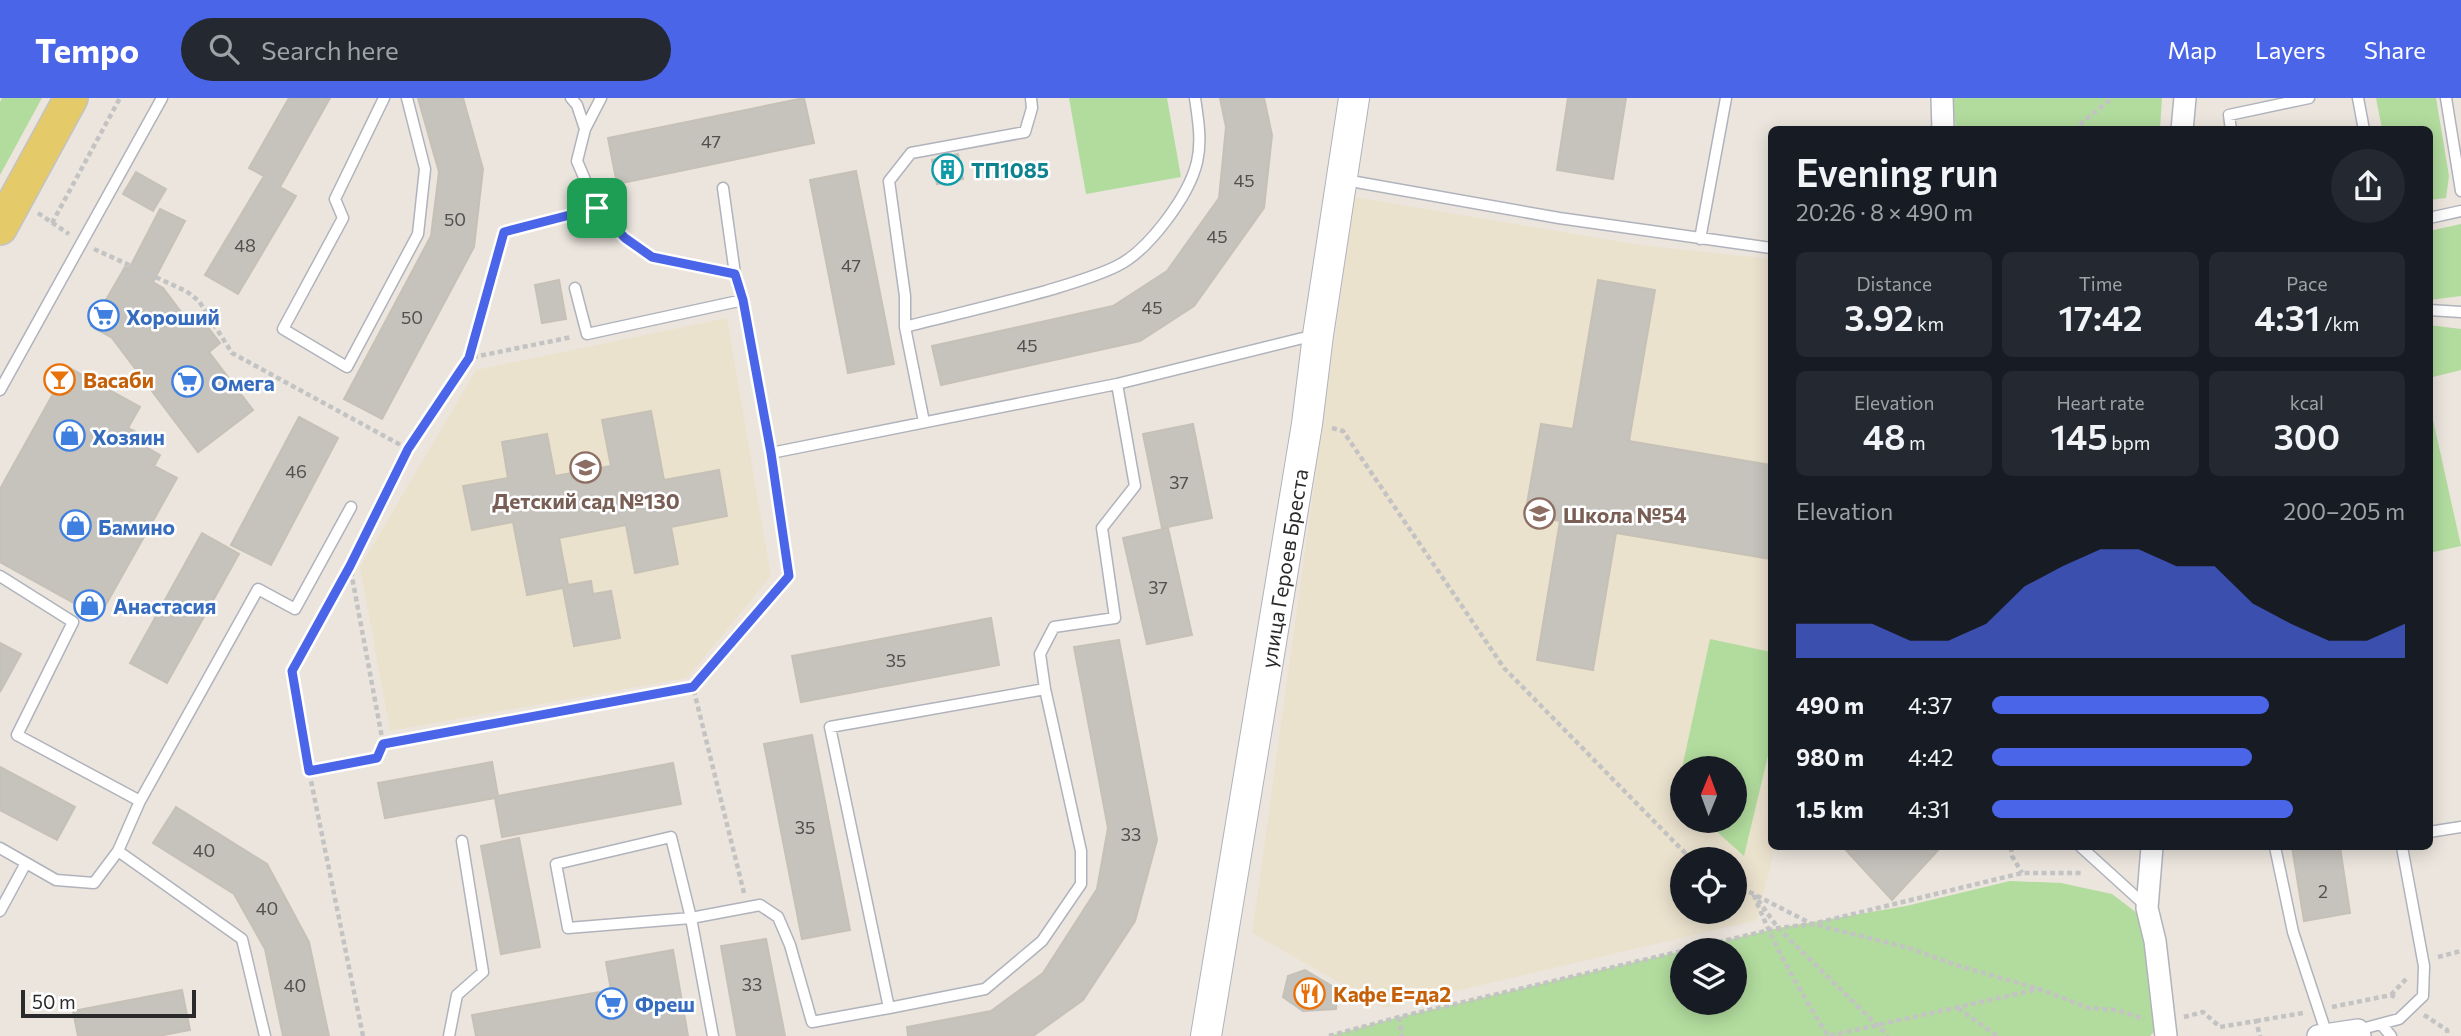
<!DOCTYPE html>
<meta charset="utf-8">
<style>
body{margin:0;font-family:Commissioner,sans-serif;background:#242831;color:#f1f3f6;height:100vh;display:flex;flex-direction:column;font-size:26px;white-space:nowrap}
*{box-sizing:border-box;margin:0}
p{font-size:23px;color:#9ea1a6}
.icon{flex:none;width:38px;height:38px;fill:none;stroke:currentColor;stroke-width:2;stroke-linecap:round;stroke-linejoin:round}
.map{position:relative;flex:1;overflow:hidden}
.side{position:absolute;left:1768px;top:28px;width:665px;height:724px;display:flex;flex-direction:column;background:#171b24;border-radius:10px;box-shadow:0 4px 18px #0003}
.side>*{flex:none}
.needle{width:46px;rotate:1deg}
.controls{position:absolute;left:1670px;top:658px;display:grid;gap:14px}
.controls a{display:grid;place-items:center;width:77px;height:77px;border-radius:50%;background:#171b24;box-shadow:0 4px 18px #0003;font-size:35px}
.scale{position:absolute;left:21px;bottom:18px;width:175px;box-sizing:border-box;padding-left:7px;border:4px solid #2a2a2a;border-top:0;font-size:19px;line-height:24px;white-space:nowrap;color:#2a2a2a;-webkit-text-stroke:5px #fff;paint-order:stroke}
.pin{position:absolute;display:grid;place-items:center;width:60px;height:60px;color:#fff;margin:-30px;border-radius:14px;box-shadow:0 4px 10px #0006}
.round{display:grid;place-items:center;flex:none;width:74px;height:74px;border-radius:37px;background:#242831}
.head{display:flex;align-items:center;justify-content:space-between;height:119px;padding:0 28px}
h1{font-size:38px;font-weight:600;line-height:52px}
.stats{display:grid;grid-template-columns:repeat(3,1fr);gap:10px;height:119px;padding:7px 28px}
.stats div{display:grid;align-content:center;border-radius:10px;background:#242831;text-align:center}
.stats b{font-size:35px;font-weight:600}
.stats small{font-size:19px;font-weight:400}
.stats p{font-size:19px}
.chart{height:196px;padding:14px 28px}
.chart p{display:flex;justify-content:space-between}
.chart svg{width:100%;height:126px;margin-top:7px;fill:#4b65e9;opacity:.7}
ul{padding:0 28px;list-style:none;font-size:23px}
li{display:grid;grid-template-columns:112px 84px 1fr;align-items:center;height:52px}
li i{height:18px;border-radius:9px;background:#4b65e9}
header{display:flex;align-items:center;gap:42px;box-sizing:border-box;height:98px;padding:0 35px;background:#4b65e9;color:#fff}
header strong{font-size:33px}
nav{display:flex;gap:38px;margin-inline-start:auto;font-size:24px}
.search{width:490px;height:63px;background:#242831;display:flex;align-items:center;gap:18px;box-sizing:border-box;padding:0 24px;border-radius:38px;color:#9ea1a6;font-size:26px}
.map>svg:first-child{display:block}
.education{fill:#ebe2ce;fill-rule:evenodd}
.green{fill:#b2dc9e}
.building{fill:#c6c2bc;stroke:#c6c1b7;stroke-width:2}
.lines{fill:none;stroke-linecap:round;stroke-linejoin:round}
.lane-casing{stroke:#b0b3bc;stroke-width:13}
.street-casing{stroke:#b0b3bc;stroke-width:24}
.secondary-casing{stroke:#b0b3bc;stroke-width:32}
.primary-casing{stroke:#c3c3c3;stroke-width:36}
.path{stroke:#c3c3c3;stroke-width:4.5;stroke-dasharray:5 3.5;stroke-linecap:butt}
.lane{stroke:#fff;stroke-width:10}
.street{stroke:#fff;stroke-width:21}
.secondary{stroke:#fff;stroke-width:30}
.primary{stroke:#e4ca69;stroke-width:33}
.route-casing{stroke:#fff;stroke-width:14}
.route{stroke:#4b65e9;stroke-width:9}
.labels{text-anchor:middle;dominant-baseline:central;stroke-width:5;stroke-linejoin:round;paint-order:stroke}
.number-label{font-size:18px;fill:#51504e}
.culture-label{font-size:21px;font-weight:bold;fill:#0d838f;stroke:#fff;text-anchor:start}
.shop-label{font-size:21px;font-weight:bold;fill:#366cbe;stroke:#fff;text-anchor:start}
.food-label{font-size:21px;font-weight:bold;fill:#c56008;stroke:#fff;text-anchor:start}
.education-label{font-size:21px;font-weight:bold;fill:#785e54;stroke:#fff}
.street-label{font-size:21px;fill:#2a2a2a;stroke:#fff}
</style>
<header>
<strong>Tempo</strong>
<div class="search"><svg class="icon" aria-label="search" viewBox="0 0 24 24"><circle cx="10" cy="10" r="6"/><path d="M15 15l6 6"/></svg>Search here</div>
<nav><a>Map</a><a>Layers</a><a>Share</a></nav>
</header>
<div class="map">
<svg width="2461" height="938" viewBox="0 0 2461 938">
<rect width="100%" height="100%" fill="#ebe5dd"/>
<!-- education -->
<path class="education" d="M 1354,99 L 1641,147 L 1771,161 L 1771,749 L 1775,749 L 1757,822 L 1384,910 L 1252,835 ZM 1682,670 L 1734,670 L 1734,723 L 1682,723 ZM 1682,761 L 1734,761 L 1734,814 L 1682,814 Z
M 727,220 L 771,478 L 687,580 L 390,633 L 360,469 L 476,272 Z"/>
<!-- green -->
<path class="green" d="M 2,0 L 42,0 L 0,77 L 0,4 Z
M 1069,0 L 1167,0 L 1181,79 L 1086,96 Z
M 1952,0 L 2162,0 L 2160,31 L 1956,31 Z
M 2376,0 L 2436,0 L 2449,78 L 2446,100 L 2429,102 L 2429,32 L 2382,31 Z
M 2461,126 L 2461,198 L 2429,202 L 2429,133 Z
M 2429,227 L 2461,231 L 2461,272 L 2429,280 Z
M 2429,304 L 2461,448 L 2429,455 Z
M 1710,541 L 1771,554 L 1771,645 L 1744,758 L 1705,723 L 1734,723 L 1734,670 L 1682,670 Z
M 2010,783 L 2061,785 L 2112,796 L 2150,825 L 2161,926 L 2150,938 L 1329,938 L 1399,919 L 1682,853 L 1682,905 L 1734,905 L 1734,852 L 1685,852 L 1778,830 L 1906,808 Z"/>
<!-- building -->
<path class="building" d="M 289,0 L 330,0 L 280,89 L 296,98 L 238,196 L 205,177 L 264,78 L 249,70 Z
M 418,0 L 463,0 L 483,71 L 474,149 L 382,321 L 344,301 L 431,138 L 439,74 Z
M 804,0 L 814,45 L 617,86 L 608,40 Z
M 1220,0 L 1264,0 L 1272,37 L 1264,110 L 1194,208 L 1140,243 L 941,287 L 932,248 L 1113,208 L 1167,173 L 1219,100 L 1226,29 Z
M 1568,0 L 1626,0 L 1613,81 L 1557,72 Z
M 958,56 L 963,81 L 937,86 L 932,62 Z
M 856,73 L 894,266 L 848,275 L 810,82 Z
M 136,74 L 166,91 L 153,113 L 123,96 Z
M 160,111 L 185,123 L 153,184 L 163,190 L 194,231 L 204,224 L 220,245 L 209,254 L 253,312 L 198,354 L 112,240 L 91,228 L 125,169 L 129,171 Z
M 559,182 L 566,221 L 542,225 L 535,187 Z
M 1598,182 L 1655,192 L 1629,343 L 1771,367 L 1771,461 L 1616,435 L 1593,572 L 1537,562 L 1560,423 L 1525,417 L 1541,326 L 1573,331 Z
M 68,269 L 140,309 L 128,330 L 140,336 L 136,343 L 160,357 L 154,368 L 177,380 L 99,519 L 0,464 L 0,391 Z
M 651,313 L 664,382 L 719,372 L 727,418 L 671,429 L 678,466 L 635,475 L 626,427 L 559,440 L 568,487 L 591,483 L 593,496 L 611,493 L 620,540 L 574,548 L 563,490 L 527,497 L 513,424 L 472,432 L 463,388 L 508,380 L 502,344 L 547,336 L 555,378 L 611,368 L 602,322 Z
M 299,319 L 338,340 L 271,467 L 231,447 Z
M 1193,326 L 1212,420 L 1162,430 L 1143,336 Z
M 1168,430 L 1192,537 L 1147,546 L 1123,440 Z
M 202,435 L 239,456 L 167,585 L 130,565 Z
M 991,520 L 999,567 L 801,604 L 792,558 Z
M 1119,542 L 1157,742 L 1135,823 L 1083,902 L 1033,938 L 908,938 L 907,929 L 991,913 L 1043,875 L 1097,791 L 1108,730 L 1074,549 Z
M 0,545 L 21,556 L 0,594 Z
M 812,637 L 850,832 L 802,841 L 764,646 Z
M 492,664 L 498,698 L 673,665 L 681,706 L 502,739 L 495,700 L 385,720 L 378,685 Z
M 0,669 L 75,709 L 57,742 L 0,712 Z
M 176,709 L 267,766 L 309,844 L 329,938 L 283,938 L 265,851 L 234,796 L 153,745 Z
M 519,740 L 540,849 L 501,856 L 481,748 Z
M 1843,749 L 1941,749 L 1892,802 Z
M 2292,749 L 2340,749 L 2350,815 L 2304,823 Z
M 766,841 L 785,938 L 737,938 L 721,848 Z
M 673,852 L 688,938 L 476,938 L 472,917 L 611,892 L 606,864 Z
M 1305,872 L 1337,891 L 1336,911 L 1303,913 L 1283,899 L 1288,878 Z
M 182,892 L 190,932 L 158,938 L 78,938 L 73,913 Z"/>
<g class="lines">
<defs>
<path id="lane" d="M 384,0 L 335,101 L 343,120 L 283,231 L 347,269 L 418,136 L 425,71 L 407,0
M 571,0 L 577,7 L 585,31
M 2358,0 L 2364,32
M 2446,0 L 2461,93
M 2231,32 L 2229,17 L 2309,0
M 1345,82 L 1559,120 L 1771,150
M 723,90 L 735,176 L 743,202 L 771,355
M 597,110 L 577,63 L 585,31 L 601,0
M 2429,120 L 2461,113
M 1700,141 L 1726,0
M 575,190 L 587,236 L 743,202
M 2429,212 L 2461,214
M 905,229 L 905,198 L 889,83 L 911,55 L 1025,34 L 1032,10 L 1031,0
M 0,292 L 162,0
M 924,324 L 905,229 C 952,217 999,206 1046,193 C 1069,186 1095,179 1117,168 C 1148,153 1189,98 1197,64 C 1202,43 1198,21 1195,0
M 0,478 L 73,524 L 17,637 L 140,703 L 118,753 L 94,785 L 56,782 L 0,750
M 789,478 L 771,355 L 1117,286
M 1045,591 L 1081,753 L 1081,786 L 1042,843 L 985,891 L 889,910 L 830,629 Z
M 1045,591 L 1040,556 L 1054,529 L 1115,520 L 1102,430 L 1135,388 L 1117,286 L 1315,237
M 140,703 L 258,491 L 295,511 L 351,409
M 2429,734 L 2461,729
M 671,739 L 691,820 L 568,830 L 556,766 Z
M 2081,749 L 2146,808
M 2275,749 L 2293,834 L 2327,937
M 118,753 L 242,841 L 265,938
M 0,813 L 26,765
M 2381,926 L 2391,938
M 2358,932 L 2399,921 L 2423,898 L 2424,868 L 2402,749
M 449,938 L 457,897 L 483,874 L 462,743
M 713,938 L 691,820 L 760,807 L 778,819 L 790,847 L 812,924 L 889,910"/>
<path id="street" d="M 1942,0 L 1943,32
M 2182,32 L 2185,0
M 2152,749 L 2147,810 L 2155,843 L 2166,938
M 2318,938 L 2358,932 L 2360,938"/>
<g id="secondary">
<path id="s1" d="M 1206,938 L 1307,326 L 1318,237 L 1354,0"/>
</g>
<path id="primary" d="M 0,130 L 71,0"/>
</defs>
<!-- lane casing -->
<use href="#lane" class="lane-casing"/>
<!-- street casing -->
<use href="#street" class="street-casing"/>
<!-- secondary casing -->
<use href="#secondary" class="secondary-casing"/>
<!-- primary casing -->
<use href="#primary" class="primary-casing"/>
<!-- path -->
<path class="path" d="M 2073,32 L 2112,0
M 38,115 L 69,136
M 608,122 L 625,140 L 652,159 L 720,173
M 52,125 L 120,0
M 94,151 L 186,193 L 199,203 L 232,255 L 408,351 L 469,260 L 572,239
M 469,260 L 504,134 L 583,114
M 1332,330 L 1343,333 L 1504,570 L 1691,761
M 408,351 L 350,468 L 383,645 L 693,589
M 309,673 L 292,573 L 349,469
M 2011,749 L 2012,758 L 2022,775
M 1734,786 L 1812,826 L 1909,850 L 1956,867 L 2039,891 L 2089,910 L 2117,912 L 2144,921
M 744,795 L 693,589 L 779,489
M 1754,797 C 1773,847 1800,893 1828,938 L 2039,891
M 1758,802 L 1778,830 L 1888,938
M 1685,852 L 1778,830 L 1812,826 L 2022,775 L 2084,775
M 2438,859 L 2461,853
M 2391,897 L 2406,881
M 2332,909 L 2391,897 L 2398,901
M 1958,910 L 1997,938
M 2424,917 L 2447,932 L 2448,938
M 1399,919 L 1402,938
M 2184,919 L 2203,914 L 2220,929 L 2256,923 L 2260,938
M 2256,923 L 2303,915
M 363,938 L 309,673 L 377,661 L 383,645
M 1329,938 L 1399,919 L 1682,853"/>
<!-- lane -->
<use href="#lane" class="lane"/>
<!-- street -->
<use href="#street" class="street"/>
<!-- secondary -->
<use href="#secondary" class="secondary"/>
<!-- primary -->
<use href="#primary" class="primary"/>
</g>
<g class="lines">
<defs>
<path id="route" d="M 597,110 L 625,140 L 652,159 L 735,176 L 743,202 L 771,355 L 789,478 L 693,589 L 383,646 L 377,660 L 309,673 L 292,573 L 350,468 L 408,351 L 469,260 L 504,134 Z"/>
</defs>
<!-- route casing -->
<use href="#route" class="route-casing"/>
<!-- route -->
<use href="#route" class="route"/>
</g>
<!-- icons -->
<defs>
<symbol id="building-ring" viewBox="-11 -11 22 22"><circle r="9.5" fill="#fff" stroke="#0f9aa8" stroke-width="1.5"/><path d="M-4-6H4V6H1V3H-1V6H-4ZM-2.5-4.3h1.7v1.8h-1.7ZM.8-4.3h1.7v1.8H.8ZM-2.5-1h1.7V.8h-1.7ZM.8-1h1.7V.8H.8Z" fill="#0f9aa8"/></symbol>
<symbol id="supermarket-ring" viewBox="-11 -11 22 22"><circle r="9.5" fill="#fff" stroke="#3f7fe0" stroke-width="1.5"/><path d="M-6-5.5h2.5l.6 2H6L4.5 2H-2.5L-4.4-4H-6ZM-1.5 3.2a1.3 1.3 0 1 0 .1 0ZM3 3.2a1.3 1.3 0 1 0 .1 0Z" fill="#3f7fe0"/></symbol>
<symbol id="bar-ring" viewBox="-11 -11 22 22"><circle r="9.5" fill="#fff" stroke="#e8710a" stroke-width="1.5"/><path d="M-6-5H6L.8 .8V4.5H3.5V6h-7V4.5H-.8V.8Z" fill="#e8710a"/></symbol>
<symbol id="shop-ring" viewBox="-11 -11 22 22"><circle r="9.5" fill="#fff" stroke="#3f7fe0" stroke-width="1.5"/><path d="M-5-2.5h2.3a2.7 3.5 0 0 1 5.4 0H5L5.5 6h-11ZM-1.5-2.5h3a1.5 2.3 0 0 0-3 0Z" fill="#3f7fe0"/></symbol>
<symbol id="school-ring" viewBox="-11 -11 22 22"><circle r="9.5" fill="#fff" stroke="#8d6e63" stroke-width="1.5"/><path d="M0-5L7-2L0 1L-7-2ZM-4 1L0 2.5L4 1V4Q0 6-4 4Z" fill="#8d6e63"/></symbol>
<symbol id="restaurant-ring" viewBox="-11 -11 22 22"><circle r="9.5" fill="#fff" stroke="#e8710a" stroke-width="1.5"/><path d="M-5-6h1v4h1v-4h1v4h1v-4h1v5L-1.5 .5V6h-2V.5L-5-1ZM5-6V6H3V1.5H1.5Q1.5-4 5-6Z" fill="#e8710a"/></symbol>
</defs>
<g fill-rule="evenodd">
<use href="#building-ring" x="930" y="54" width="35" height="35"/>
<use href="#supermarket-ring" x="86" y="200" width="35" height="35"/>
<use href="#bar-ring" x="42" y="264" width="35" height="35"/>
<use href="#supermarket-ring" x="170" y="266" width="35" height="35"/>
<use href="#shop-ring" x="52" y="320" width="35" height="35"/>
<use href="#school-ring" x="568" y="352" width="35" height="35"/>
<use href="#school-ring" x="1522" y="398" width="35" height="35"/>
<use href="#shop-ring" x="58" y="410" width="35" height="35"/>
<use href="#shop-ring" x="72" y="490" width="35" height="35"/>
<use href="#restaurant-ring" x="1292" y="878" width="35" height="35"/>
<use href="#supermarket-ring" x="594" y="888" width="35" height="35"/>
</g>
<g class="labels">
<!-- number labels -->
<g class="number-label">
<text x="711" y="43">47</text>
<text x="1244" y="82">45</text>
<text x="455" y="121">50</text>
<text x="1217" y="138">45</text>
<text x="245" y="147">48</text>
<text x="851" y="167">47</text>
<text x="1152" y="209">45</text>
<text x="412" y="219">50</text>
<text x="1027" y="247">45</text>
<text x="296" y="373">46</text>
<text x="1179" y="384">37</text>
<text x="1158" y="489">37</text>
<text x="896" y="562">35</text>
<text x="805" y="729">35</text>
<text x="1131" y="736">33</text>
<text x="204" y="752">40</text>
<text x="2323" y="793">2</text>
<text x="267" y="810">40</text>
<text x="752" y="886">33</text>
<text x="295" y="887">40</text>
</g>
<!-- culture labels -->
<g class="culture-label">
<text x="971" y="71">ТП1085</text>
</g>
<!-- shop labels -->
<g class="shop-label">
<text x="126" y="218">Хороший</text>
<text x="211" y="284">Омега</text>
<text x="92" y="338">Хозяин</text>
<text x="98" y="428">Бамино</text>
<text x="113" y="507">Анастасия</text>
<text x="635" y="905">Фреш</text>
</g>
<!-- food labels -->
<g class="food-label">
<text x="83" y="281">Васаби</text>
<text x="1333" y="895">Кафе Е=да2</text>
</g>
<!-- education labels -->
<g class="education-label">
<text x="586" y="402">Детский сад №130</text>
<text x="1563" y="416" text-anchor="start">Школа №54</text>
</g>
<!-- street labels -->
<g class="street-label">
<text stroke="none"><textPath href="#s1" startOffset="474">улица Героев Бреста</textPath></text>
</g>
</g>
</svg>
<div class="controls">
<a><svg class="needle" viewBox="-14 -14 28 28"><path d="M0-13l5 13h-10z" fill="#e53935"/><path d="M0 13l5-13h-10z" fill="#9ea1a6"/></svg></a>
<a><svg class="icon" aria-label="locate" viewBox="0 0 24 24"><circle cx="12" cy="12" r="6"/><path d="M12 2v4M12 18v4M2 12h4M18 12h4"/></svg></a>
<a><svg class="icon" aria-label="layers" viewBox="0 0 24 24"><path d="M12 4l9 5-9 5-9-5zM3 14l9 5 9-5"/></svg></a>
</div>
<div class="scale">50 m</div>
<div class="pin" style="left:597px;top:110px;background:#1e9e55"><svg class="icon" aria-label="arrive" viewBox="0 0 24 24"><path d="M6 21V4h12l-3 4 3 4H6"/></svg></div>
<section class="side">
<div class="head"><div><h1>Evening run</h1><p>20:26 · 8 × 490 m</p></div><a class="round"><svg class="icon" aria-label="share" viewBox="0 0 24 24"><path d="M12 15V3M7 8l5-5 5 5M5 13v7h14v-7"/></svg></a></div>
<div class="stats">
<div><p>Distance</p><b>3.92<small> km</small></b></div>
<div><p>Time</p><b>17:42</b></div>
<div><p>Pace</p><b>4:31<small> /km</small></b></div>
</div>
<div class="stats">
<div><p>Elevation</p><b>48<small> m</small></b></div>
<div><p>Heart rate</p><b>145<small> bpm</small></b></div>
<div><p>kcal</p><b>300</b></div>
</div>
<div class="chart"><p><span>Elevation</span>200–205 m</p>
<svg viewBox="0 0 160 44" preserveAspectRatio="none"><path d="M0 44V32L10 32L20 32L30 38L40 38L50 32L60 19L70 12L80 6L90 6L100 12L110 12L120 25L130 32L140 38L150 38L160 32V44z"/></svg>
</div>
<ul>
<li><b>490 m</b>4:37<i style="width:67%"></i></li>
<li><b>980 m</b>4:42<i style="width:63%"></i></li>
<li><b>1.5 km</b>4:31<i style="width:73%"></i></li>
</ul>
</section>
</div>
